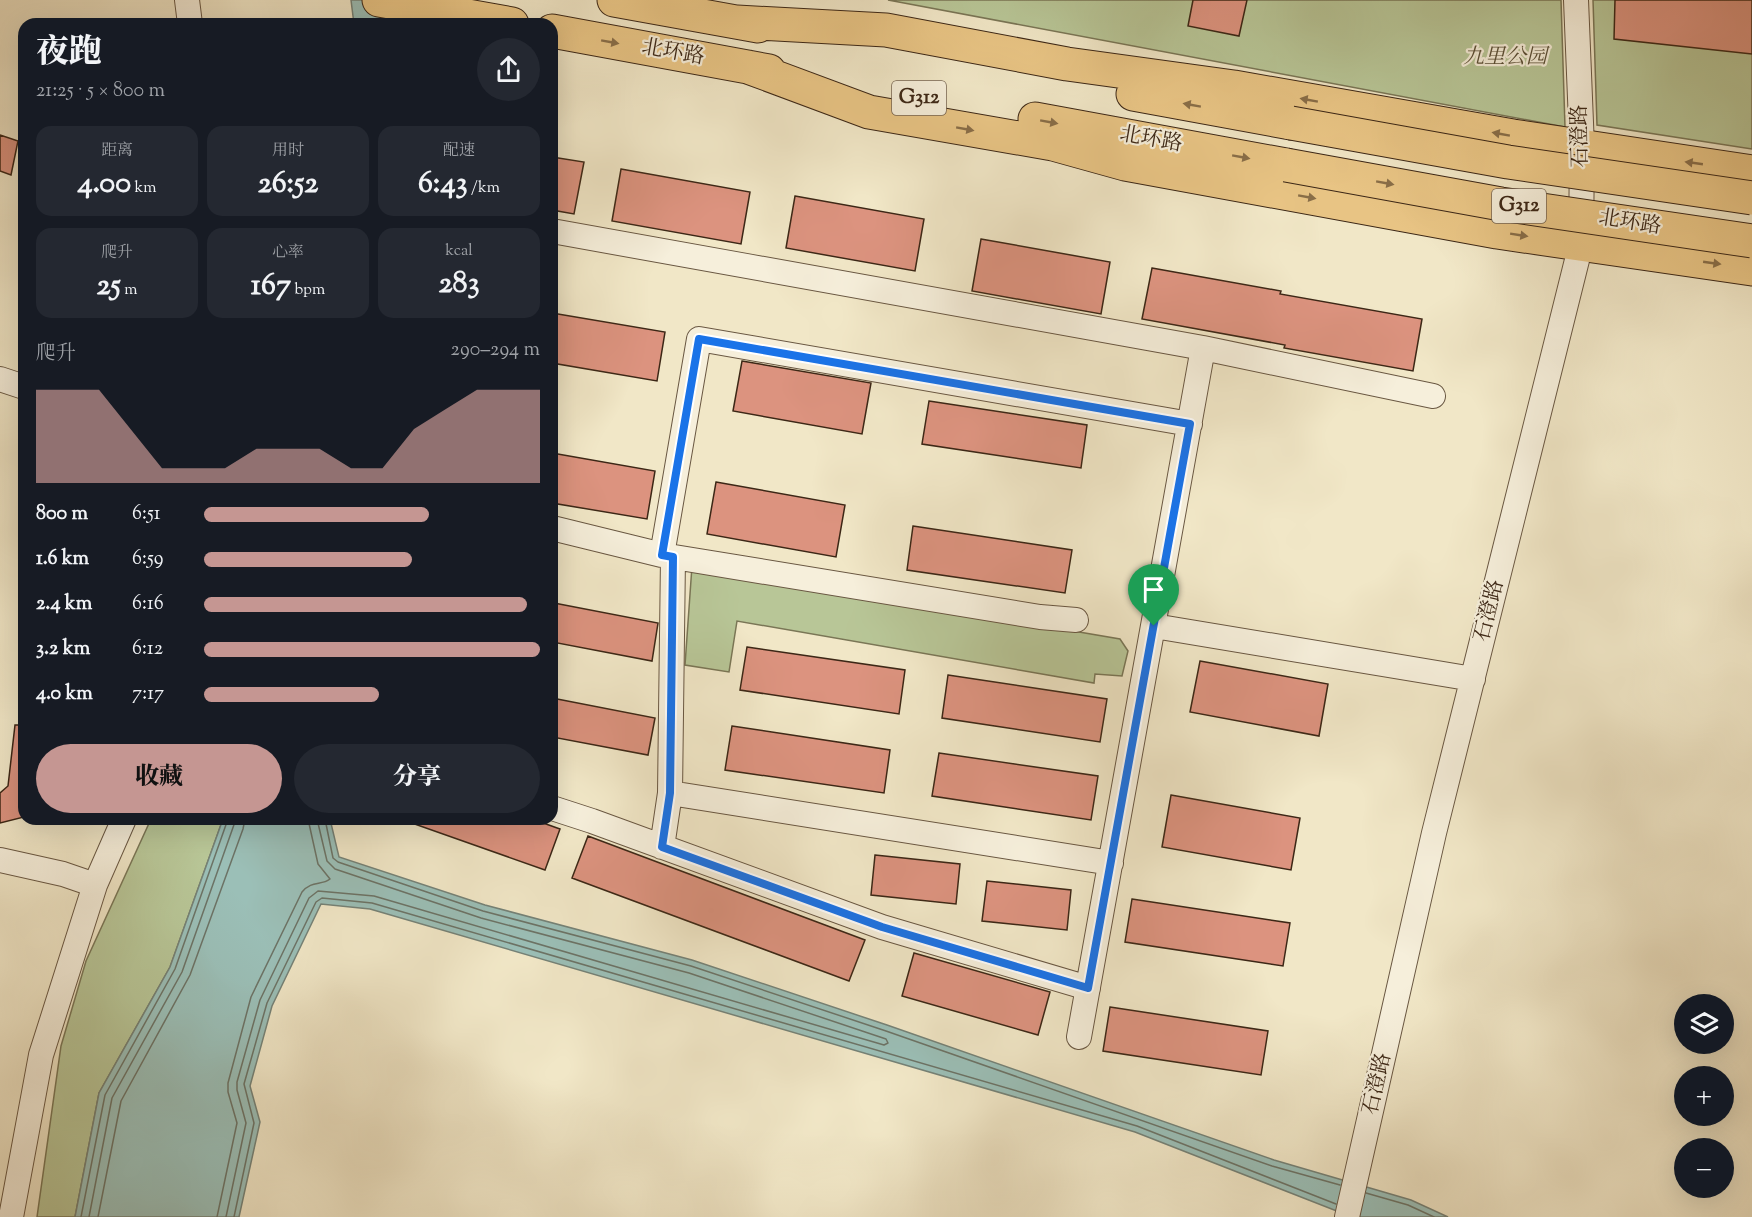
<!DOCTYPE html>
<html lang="zh">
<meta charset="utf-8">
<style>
body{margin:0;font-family:"Sorts Mill Goudy","Noto Serif SC",serif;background:#242831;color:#f1f3f6;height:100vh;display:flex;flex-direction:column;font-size:22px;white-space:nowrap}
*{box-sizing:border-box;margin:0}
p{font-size:20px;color:#9ea1a6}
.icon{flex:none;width:33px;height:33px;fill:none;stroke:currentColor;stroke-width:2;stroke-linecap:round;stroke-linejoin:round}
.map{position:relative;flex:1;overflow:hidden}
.sheet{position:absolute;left:18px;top:18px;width:540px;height:807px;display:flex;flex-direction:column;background:#171b24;border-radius:18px;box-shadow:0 6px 24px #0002}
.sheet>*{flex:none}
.controls{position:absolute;left:1674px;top:994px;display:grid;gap:12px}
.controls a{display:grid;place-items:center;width:60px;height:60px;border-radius:50%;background:#171b24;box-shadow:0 6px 24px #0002;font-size:30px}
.pin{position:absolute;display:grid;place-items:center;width:51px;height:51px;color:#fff;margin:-62px -26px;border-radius:50% 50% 50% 0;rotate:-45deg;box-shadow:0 0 6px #0007}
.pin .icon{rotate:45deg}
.round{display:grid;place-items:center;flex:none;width:63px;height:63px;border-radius:32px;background:#242831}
.summary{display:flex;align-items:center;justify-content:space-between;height:102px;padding:0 18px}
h1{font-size:33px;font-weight:800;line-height:45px}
.figures{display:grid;grid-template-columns:repeat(3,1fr);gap:9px;height:102px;padding:6px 18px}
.figures div{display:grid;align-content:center;border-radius:15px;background:#242831;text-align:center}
.figures b{font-size:30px;font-weight:800}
.figures small{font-size:16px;font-weight:400}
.figures p{font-size:16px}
.chart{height:168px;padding:12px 18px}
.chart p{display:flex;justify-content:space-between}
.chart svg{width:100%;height:108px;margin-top:6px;fill:#c59692;opacity:.7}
.cta{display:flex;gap:12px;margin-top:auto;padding:12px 18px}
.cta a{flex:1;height:69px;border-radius:36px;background:#c59692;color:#111;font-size:24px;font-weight:800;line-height:69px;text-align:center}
.cta a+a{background:#242831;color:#f1f3f6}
ul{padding:0 18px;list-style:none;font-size:20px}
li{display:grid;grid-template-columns:96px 72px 1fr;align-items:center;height:45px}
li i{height:15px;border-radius:8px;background:#c59692}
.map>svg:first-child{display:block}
.green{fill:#b8c697;stroke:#7a7656;stroke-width:1.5}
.water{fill:#9bbfb7;stroke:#758277;stroke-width:1.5}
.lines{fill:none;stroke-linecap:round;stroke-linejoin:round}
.shore{stroke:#6c7366;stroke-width:1.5}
.building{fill:#dc937f;stroke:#3c2716;stroke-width:1.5}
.minor-casing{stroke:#695742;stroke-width:26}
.highway-casing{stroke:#3c2716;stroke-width:35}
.minor{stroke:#f6efdb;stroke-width:24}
.highway{stroke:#e8c484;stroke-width:33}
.highway-bridge-casing{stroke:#3c2716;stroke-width:35;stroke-linecap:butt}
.highway-bridge{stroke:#e8c484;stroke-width:33}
.oneway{fill:#896e48}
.route-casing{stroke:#fff;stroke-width:12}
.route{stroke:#1a73e8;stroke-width:8}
.labels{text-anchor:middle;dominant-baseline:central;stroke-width:4.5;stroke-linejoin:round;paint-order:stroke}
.shield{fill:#f6efdb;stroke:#746351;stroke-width:1.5}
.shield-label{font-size:20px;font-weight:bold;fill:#3c2716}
.street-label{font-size:21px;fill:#3c2716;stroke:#f6efdb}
.park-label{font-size:21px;font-style:italic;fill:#5b4f36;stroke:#f6efdb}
</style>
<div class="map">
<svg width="1752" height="1217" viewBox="0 0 1752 1217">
<rect width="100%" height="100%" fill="#f1e7c7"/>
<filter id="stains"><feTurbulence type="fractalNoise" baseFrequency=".00333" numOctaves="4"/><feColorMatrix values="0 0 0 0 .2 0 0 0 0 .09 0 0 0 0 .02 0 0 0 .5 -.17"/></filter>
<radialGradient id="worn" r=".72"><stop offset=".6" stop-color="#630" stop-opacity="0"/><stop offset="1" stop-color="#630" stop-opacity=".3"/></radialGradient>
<!-- green -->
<path class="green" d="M 888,0 L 1561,0 L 1565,127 Z
M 1593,0 L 1752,0 L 1752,149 L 1597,125 Z
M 692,566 L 1120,639 L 1128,651 L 1122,676 L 1095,674 L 1094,683 L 737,621 L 729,672 L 685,665 Z
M 151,819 L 223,819 L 170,967 L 99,1093 L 75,1217 L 37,1217 L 61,1046 L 86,961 Z"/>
<!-- water -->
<path class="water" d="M 351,0 L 409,0 L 409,24 L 354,24 Z
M 223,819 L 330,819 L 339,857 L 485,905 L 692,960 L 887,1025 L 1274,1160 L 1411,1200 L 1448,1217 L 1352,1217 L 1135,1132 L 370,909 L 321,904 L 272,1006 L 250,1086 L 260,1122 L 239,1217 L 75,1217 L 99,1093 L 170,967 Z"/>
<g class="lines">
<!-- shore -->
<path class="shore" d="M 325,819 L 333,858 L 338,862 L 483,911 L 691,966 L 886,1031 L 1272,1166 L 1340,1185
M 1366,1193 L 1408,1205 L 1434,1217
M 81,1217 L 105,1095 L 175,969 L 228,819
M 89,1217 L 112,1098 L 182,972 L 236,819
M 98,1217 L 121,1101 L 190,975 L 243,829 L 245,819
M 217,1217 L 237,1123 L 228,1092 L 228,1083 L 251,997 L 302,892 C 312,880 321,886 330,879 L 318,864 L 308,819
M 226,1217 L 246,1123 L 237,1090 L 237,1082 L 260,1000 L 309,898 L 318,891 L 374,896 L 884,1045 L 888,1043 L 886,1039 L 689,973 L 481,918 L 335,869 L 327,861 L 317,819
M 234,1217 L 254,1123 L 244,1084 L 267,1003 L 316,902 L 322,898 L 372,903 L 1137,1126 L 1336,1204"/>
</g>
<!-- building -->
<path class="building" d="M 1193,0 L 1247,0 L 1239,36 L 1188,26 Z
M 1615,0 L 1752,0 L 1752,54 L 1614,39 Z
M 0,135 L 18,141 L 11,175 L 0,171 Z
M 552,157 L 584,162 L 574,214 L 552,210 Z
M 621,169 L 750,192 L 741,244 L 612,221 Z
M 795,196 L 924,219 L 915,271 L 786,248 Z
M 981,239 L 1110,262 L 1101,314 L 972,291 Z
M 1152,268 L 1281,291 L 1280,294 L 1422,319 L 1413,371 L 1284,348 L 1285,345 L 1142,319 Z
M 552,313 L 665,332 L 657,381 L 552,363 Z
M 742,361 L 871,383 L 862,434 L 733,411 Z
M 929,401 L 1087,425 L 1081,468 L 922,444 Z
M 552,453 L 655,471 L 647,519 L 552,503 Z
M 716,482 L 845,505 L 836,557 L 707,534 Z
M 913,526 L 1072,550 L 1065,593 L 907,570 Z
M 554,603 L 658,623 L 652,661 L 552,642 L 552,616 Z
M 747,647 L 905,670 L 899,714 L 740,690 Z
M 1200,661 L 1328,684 L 1319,736 L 1190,712 Z
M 948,675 L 1107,699 L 1100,742 L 942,718 Z
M 552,698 L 655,718 L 648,755 L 552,737 Z
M 15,725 L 24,725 L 24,817 L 0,823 L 0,793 L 8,786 Z
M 732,726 L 890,750 L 884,793 L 725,770 Z
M 939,753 L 1098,776 L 1091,820 L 932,796 Z
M 1171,795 L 1300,818 L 1291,870 L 1162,847 Z
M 406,819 L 532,819 L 560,829 L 545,870 L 406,821 Z
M 588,836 L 865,940 L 849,981 L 572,878 Z
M 875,855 L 960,864 L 956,904 L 871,895 Z
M 987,881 L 1071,890 L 1067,930 L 982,921 Z
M 1132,899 L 1290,923 L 1283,966 L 1125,942 Z
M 914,953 L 1050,992 L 1038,1035 L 902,996 Z
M 1110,1007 L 1268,1031 L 1261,1075 L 1103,1051 Z"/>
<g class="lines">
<defs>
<path id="minor" d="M 187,0 L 190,24
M 552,231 L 1203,348 L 1433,396
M 0,379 L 24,387
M 552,528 L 662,555 L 1040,617 L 1076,620
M 662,555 L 699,339 L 1190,424
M 1154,626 L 1473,679
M 670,793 L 1111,863
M 552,808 L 592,821 L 882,927 L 1088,988
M 662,847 L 670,793 L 673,557
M 0,860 L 63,874 L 95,885
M 1079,1037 L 1203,348
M 11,1217 L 41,1055 L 95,885 L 124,819
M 1347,1217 L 1434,833 L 1581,244 L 1582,147 L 1576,0"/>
<path id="highway" d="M 379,0 L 512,24
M 614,0 L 758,26
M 737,22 L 886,30 L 1067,64 L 1234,87 L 1513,136 L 1752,172
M 552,31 L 769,71
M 748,67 L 869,112 L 1053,144 L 1125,164 L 1497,232 L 1752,269
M 1133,94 L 1291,123
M 1035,119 L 1286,165"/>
</defs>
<!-- minor casing -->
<use href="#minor" class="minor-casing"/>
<!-- highway casing -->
<use href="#highway" class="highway-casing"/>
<!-- minor -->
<use href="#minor" class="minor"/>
<!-- highway -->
<use href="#highway" class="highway"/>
<defs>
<path id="highway-bridge" d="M 1291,123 L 1508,162 L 1752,198
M 1286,165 L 1501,204 L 1752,241"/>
</defs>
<!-- highway-bridge casing -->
<use href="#highway-bridge" class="highway-bridge-casing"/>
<!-- highway-bridge -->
<use href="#highway-bridge" class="highway-bridge"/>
</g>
<!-- one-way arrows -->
<defs><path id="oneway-solid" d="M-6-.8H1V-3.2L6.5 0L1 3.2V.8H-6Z" transform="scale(1.5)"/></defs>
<g class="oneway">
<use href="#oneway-solid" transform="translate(610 42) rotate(10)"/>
<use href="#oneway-solid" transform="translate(1309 100) rotate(-170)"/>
<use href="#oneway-solid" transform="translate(1192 105) rotate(-170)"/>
<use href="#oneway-solid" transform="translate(1049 122) rotate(10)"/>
<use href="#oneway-solid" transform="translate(965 129) rotate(10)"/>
<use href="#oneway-solid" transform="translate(1501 134) rotate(-170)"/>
<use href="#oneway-solid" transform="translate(1241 157) rotate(10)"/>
<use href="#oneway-solid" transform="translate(1694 163) rotate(-172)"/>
<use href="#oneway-solid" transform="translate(1385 183) rotate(10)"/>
<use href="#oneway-solid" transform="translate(1307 197) rotate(10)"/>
<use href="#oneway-solid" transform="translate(1519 235) rotate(9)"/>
<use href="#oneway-solid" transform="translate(1712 263) rotate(8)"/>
</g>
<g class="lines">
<defs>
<path id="route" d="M 699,339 L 1190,424 L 1088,988 L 882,927 L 662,847 L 670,793 L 673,557 L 662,555 Z"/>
</defs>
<!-- route casing -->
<use href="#route" class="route-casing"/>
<!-- route -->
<use href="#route" class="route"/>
</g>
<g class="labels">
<!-- shield labels -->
<g class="shield">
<rect x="892" y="81" width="54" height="34" rx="4.5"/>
<rect x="1492" y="189" width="54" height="34" rx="4.5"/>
</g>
<g class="shield-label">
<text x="919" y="98">G312</text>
<text x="1519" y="206">G312</text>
</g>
<!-- street labels -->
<g class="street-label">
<text transform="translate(673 53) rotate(10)">北环路</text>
<text transform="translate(1581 136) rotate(-91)">石澄路</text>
<text transform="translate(1151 140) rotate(10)">北环路</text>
<text transform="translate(1630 223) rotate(9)">北环路</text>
<text transform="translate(1490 611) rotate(-76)">石澄路</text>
<text transform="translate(1378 1084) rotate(-77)">石澄路</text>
</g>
<!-- park labels -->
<g class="park-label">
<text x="1505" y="58">九里公园</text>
</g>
</g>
<rect width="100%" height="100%" filter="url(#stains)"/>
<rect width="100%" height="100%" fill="url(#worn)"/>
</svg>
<div class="controls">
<a><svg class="icon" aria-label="layers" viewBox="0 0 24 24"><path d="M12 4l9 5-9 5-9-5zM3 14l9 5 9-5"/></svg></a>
<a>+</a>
<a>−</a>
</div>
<div class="pin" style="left:1154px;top:626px;background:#1e9e55"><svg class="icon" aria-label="arrive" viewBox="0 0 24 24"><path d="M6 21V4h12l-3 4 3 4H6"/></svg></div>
<section class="sheet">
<div class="summary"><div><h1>夜跑</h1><p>21:25 · 5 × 800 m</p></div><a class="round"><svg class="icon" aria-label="share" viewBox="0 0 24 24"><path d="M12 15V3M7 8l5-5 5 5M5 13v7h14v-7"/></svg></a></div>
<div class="figures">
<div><p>距离</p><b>4.00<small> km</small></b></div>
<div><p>用时</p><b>26:52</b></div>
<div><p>配速</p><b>6:43<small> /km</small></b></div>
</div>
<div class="figures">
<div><p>爬升</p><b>25<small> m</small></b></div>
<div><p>心率</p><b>167<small> bpm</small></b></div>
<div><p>kcal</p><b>283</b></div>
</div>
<div class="chart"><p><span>爬升</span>290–294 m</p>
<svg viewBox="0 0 160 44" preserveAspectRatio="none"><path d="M0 44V6L10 6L20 6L30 22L40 38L50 38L60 38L70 30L80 30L90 30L100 38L110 38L120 22L130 14L140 6L150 6L160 6V44z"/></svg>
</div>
<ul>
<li><b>800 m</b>6:51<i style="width:67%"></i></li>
<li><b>1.6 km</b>6:59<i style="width:62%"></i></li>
<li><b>2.4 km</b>6:16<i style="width:96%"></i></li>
<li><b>3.2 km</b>6:12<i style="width:100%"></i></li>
<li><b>4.0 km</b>7:17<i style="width:52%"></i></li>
</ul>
<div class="cta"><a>收藏</a><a>分享</a></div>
</section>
</div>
